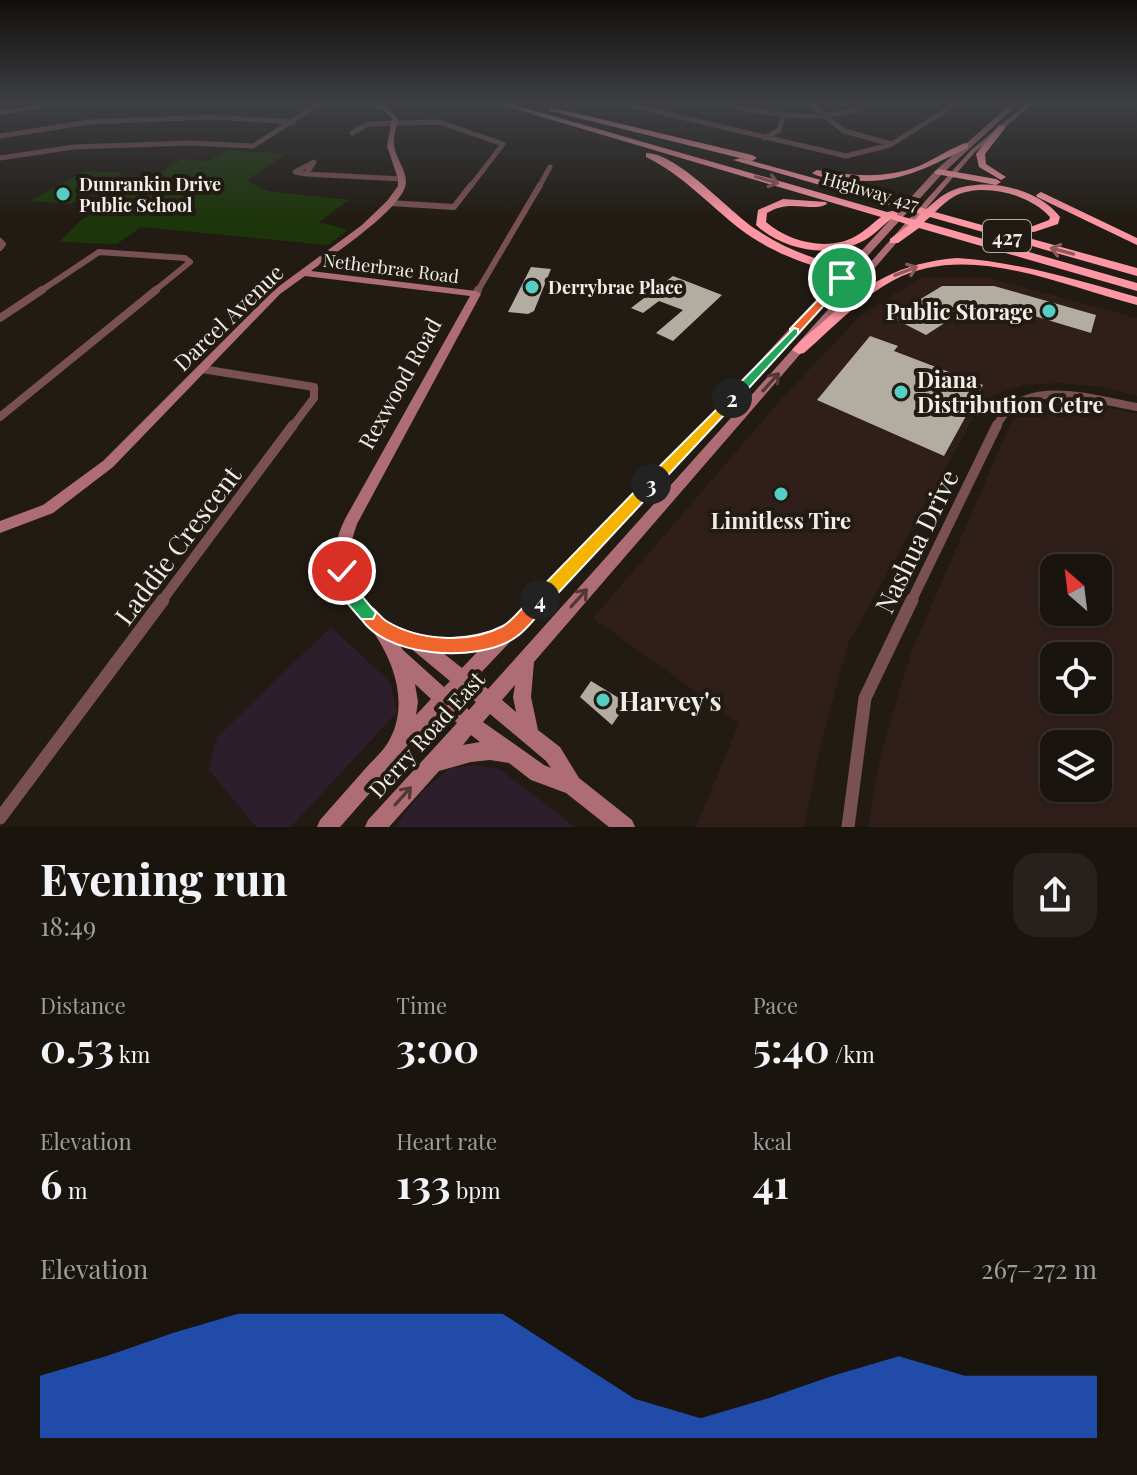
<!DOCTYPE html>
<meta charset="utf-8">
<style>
body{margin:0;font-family:"Playfair Display",serif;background:#26211c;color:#f1f3f6;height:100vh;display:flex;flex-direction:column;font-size:30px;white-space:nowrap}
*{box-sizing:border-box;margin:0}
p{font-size:26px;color:#9f9e9e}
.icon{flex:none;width:44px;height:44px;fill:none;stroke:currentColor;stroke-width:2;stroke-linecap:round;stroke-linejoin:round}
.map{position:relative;height:827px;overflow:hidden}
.side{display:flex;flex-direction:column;background:#19140e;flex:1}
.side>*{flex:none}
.needle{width:52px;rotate:332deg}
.buttons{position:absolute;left:1040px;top:554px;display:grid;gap:16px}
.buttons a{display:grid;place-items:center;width:72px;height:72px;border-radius:16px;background:#19140e;box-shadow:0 2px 6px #0004,0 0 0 2px #37332e;font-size:40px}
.pin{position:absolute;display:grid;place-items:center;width:68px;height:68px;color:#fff;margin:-34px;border:4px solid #fff;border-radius:50%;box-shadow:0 2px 8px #0007}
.km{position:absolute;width:40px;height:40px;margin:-20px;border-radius:50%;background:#222;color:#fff;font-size:22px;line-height:40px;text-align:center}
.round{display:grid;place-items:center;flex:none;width:84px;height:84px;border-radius:24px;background:#26211c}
.overview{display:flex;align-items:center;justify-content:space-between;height:136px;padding:0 40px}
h1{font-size:44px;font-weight:700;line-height:60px}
.stats{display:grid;grid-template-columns:repeat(3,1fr);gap:12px;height:136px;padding:8px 40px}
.stats div{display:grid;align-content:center}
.stats b{font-size:40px;font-weight:700}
.stats small{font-size:22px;font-weight:400}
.stats p{font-size:22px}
.chart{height:224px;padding:16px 40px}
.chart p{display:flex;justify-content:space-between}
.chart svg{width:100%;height:144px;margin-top:8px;fill:#2563eb;opacity:.7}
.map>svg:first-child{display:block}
.commercial{fill:#2c1e2a}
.industrial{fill:#301e1b;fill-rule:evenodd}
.green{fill:#1d350a}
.building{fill:#b3aca1}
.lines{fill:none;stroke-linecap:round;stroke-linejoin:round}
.street-far4{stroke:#795054;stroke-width:5}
.street-far3{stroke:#795054;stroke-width:6}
.street-far2{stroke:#795054;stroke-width:8}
.street-far1{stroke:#795054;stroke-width:10}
.street{stroke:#795054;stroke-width:13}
.secondary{fill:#ae6d74;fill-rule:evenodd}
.highway{fill:#fc97a3;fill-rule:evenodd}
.oneway{stroke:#8e595b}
.oneway2{stroke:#523835}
.split-1{fill:#f0652b;stroke:#fff;stroke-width:2}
.split-2{fill:#22a559;stroke:#fff;stroke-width:2}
.split-3{fill:#f5b400;stroke:#fff;stroke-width:2}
.split-4{fill:#f5b400;stroke:#fff;stroke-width:2}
.split-5{fill:#f0652b;stroke:#fff;stroke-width:2}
.split-6{fill:#22a559;stroke:#fff;stroke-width:2}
.poi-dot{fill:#56cec3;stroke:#211b13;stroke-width:3}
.labels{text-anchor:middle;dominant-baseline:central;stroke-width:8;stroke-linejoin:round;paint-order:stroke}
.far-poi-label{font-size:18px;font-weight:bold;fill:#f0ece7;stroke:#211b13;text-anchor:start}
.far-street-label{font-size:18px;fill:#f0ece7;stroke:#211b13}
.shield{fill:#211b13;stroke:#b2ada7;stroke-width:2}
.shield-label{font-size:20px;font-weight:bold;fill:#f0ece7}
.poi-label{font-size:22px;font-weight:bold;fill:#f0ece7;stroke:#211b13;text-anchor:end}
.street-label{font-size:22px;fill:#f0ece7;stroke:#211b13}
.near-street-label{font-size:26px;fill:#f0ece7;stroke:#211b13}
.near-poi-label{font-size:26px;font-weight:bold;fill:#f0ece7;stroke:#211b13;text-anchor:start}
</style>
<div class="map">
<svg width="1137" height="827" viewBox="0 0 1137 827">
<rect width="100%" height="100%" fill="#211b13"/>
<!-- commercial -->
<path class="commercial" d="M 331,627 L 390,682 L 397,712 L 291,827 L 256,827 L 208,769 L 217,737 Z
M 475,765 L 500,769 L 575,827 L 394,827 L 424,790 L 450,768 Z"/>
<!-- industrial -->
<path class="industrial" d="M 922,277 L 985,277 L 1137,318 L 1137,396 L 1103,387 L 1060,383 L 1023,385 L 994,395 L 980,406 L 848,644 L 819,752 L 804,827 L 696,827 L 739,723 L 593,618 L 784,396 L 860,316 Z
M 1055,402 L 1086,403 L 1137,414 L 1137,827 L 868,827 L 881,754 L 910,655 L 1012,420 L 1030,408 ZM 1054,568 L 1098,568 L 1098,612 L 1054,612 ZM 1054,656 L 1098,656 L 1098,700 L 1054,700 ZM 1054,744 L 1098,744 L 1098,788 L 1054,788 Z"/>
<!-- green -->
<path class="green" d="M 228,150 L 285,154 L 247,181 L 268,191 L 349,200 L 319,222 L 348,230 L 328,245 L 141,227 L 117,244 L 59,242 L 80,221 L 182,159 L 210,161 Z
M 84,171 L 122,173 L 71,204 L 30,201 Z"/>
<!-- building -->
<path class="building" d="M 531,267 L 551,269 L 534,311 L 528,314 L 508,312 Z
M 673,276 L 722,295 L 673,341 L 656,333 L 683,310 L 659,301 L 643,313 L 631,308 Z
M 942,286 L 994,286 L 1096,315 L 1091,333 L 1001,306 L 971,306 L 926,335 L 891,317 Z
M 870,336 L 898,346 L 894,351 L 983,385 L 944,456 L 817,400 Z
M 591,681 L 627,703 L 612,725 L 580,697 Z"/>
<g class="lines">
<!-- street-far4 -->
<path class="street-far4" d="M 625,104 L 846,156 L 890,145 L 956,104
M 722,104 C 774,116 823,124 874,104
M 810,104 L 844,131 L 891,144
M 352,133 L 368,124 L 439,122 L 503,144 L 470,187
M 0,136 L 90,122 L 212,117 L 293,122
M 765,138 L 779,130 L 784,116
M 0,158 L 74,147 L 190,143 L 253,146 L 319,104
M 314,162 L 306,174 L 295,172 Z
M 306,174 L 402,179
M 539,187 L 550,167"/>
<!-- street-far3 -->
<path class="street-far3" d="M 390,203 L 454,207 L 471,185
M 0,241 L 3,244 L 0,248
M 39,292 L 99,252 L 185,258 L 190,262 L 153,292
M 477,292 L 540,185"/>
<!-- street-far2 -->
<path class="street-far2" d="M 476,294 L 478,290
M 0,318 L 42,290
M 202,369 L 314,387 L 314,398 L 292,427
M 0,417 L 156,290
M 996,427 C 1021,375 1091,399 1137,407"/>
<!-- street-far1 -->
<path class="street-far1" d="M 161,602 L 293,425
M 911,602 L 997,425"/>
<!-- street -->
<path class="street" d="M 0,818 L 163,600
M 848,827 L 865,698 L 912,600"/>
<!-- secondary -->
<path class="secondary" d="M 43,104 L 58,104 L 0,115 L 0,111 Z
M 370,104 C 384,104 390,109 398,119 C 397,127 393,136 394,144 C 394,157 410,173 405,187 C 397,212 334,254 311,271 L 476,291 L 481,294 L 357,524 C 352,539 346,557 350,573 C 361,612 403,636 441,637 C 462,638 483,633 503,627 L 686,441 L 936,170 L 1011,104 L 1018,104 L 942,174 L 694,447 L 475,679 L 488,689 L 971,150 L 1026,104 L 1033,104 L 975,152 L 534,662 L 531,697 L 538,730 L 560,747 L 579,778 L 632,820 L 635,827 L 609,827 L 566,793 L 531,780 L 509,763 L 490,760 L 471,762 L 439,771 L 389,827 L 365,827 L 368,820 L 457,723 L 444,711 L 398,761 L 340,827 L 317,827 L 320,820 C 335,803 350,786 365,769 C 371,762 379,755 385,747 C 410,711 397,667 374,633 C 359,611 341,601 335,572 C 331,555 338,534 345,519 L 470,296 L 305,276 L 280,294 L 113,467 L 53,513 L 0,533 L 0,521 L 43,505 L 103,461 L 274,290 L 362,225 L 387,201 L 398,186 L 398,179 L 387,146 L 392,119 L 384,110 ZM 398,642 L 409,647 L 450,681 L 444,687 L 403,650 ZM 481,648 L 462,668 L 443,653 ZM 415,684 L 431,699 L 416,715 L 418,702 ZM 515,685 L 513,697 L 516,712 L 502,700 ZM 463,692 L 476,702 L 469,710 L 457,699 ZM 490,714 L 546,761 L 551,768 L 544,765 L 483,722 ZM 471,735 L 480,742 L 463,745 Z"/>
<!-- highway -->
<path class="highway" d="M 498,104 L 511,104 L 887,212 L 898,210 L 897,215 L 915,220 L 920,214 L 733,160 L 741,158 L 926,209 C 934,203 941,195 951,191 C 985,176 1038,188 1060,217 L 1058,224 L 1034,232 L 1002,230 L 1002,226 L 1033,226 L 1049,220 L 1050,217 C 1030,194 983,182 955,196 C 948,200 941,206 935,212 L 1137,268 L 1137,276 L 930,217 L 924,222 L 1137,283 L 1137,291 L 919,228 L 898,243 L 890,243 L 890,239 L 909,225 L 891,219 C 881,227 872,237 861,242 C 828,259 783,250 756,225 L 758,210 L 783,199 L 826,202 L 827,204 C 811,213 791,198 767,213 L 766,222 C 789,242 828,252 856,236 C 865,231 873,223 881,217 Z
M 550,107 L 752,155 L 757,158 L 752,161 L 550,111 Z
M 999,125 L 1006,127 L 985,154 L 986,164 L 1006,177 L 1001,180 L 979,167 L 976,154 Z
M 965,143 L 968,144 L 968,148 C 925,168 899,185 849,180 C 837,179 822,179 812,173 L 817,170 C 851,176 886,179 919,166 C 935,159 949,149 965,143 Z
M 646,153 C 678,153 729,212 757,230 C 789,252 828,265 867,269 L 873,273 L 867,277 C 822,272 776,256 740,229 C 708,204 683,175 646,157 Z
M 939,169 L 996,179 L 1001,182 L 996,185 L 936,174 L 934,172 Z
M 1041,192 L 1137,238 L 1137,245 L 1037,197 L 1036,195 Z
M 957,258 C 1019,262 1077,280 1137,297 L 1137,305 C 1062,286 969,241 894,280 C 860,298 833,328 804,353 L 799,354 L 792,350 C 801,339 814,330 824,321 C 867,283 899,263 957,258 Z"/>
</g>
<!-- one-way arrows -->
<defs><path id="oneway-shaft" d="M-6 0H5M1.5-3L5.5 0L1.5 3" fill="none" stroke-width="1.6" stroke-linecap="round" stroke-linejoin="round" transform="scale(2)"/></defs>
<g class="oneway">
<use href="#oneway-shaft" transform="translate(767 180) rotate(16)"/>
<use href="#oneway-shaft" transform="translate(1062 251) rotate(-165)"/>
<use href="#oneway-shaft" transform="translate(906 271) rotate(-21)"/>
</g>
<g class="oneway2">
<use href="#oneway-shaft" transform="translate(771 382) rotate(-48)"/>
<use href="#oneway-shaft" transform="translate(579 598) rotate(-48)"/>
<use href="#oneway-shaft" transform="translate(403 796) rotate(-48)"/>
</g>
<!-- sky -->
<linearGradient id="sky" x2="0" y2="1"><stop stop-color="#120f0a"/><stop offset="0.47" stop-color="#3d3f44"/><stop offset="1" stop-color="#3d3f44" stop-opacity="0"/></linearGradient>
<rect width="1137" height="220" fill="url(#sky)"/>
<!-- split-1 -->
<path class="split-1" d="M 842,275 L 847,278 L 846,281 L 798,334 L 790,334 L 790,329 Z"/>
<!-- split-2 -->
<path class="split-2" d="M 794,328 L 798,329 L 798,334 L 737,401 L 728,401 L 728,395 Z"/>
<!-- split-3 -->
<path class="split-3" d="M 732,394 L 737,395 L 737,401 L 656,488 L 646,488 L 646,480 Z"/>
<!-- split-4 -->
<path class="split-4" d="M 651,479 L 658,484 L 656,488 L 546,606 L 534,606 L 532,600 L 534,595 L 646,480 Z"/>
<!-- split-5 -->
<path class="split-5" d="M 540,592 L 546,595 L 549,600 L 546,606 C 537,615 527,630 516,637 C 479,664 379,658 358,613 L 361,608 L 367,605 C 376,609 379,616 386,621 C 419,641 469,644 503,626 C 514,620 525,604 534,595 Z"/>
<!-- split-6 -->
<path class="split-6" d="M 342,564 L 348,566 L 360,594 L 376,613 L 373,619 L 361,619 L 348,604 L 334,571 Z"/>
<!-- markers -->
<g class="poi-dot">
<circle cx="63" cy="194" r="8"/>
<circle cx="532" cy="287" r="8"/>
<circle cx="1049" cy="311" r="8"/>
<circle cx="901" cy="392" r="8"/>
<circle cx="781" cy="494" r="8"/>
<circle cx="603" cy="700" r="8"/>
</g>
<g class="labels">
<!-- far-poi labels -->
<g class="far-poi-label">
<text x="79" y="184">Dunrankin Drive<tspan x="79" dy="21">Public School</tspan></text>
<text x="548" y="287">Derrybrae Place</text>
</g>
<!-- far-street labels -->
<g class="far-street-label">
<text transform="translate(871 191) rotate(16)">Highway 427</text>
<text transform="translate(391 268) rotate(7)">Netherbrae Road</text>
</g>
<!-- shield labels -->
<rect class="shield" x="983" y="220" width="48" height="32" rx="6"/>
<g class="shield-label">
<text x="1007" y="236">427</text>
</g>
<!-- poi labels -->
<g class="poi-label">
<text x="1033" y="311">Public Storage</text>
<text x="917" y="379" text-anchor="start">Diana<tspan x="917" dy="25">Distribution Cetre</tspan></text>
<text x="781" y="520" text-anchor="middle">Limitless Tire</text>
</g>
<!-- street labels -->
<g class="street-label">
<text transform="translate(228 317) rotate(-44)">Darcel Avenue</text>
<text transform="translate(399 383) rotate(-61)">Rexwood Road</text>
<text transform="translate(426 734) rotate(-48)">Derry Road East</text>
</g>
<!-- near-street labels -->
<g class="near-street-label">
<text transform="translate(916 541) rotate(-64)">Nashua Drive</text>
<text transform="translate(177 545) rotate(-53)">Laddie Crescent</text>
</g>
<!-- near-poi labels -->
<g class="near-poi-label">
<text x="619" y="700">Harvey's</text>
</g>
</g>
</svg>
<div class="buttons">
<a><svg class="needle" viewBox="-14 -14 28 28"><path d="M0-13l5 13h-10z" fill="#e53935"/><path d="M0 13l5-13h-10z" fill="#9f9e9e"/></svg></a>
<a><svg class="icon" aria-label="locate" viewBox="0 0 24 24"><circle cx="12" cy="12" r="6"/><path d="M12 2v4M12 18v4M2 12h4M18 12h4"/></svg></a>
<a><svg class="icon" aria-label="layers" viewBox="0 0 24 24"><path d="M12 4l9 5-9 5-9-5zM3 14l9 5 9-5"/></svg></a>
</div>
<div class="pin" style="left:842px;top:278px;background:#1e9e55"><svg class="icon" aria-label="arrive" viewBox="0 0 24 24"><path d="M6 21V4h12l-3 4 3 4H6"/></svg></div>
<div class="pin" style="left:342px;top:571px;background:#d93025"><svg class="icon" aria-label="check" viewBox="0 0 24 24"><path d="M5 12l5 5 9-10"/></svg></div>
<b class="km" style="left:732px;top:398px">2</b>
<b class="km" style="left:651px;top:484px">3</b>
<b class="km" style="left:540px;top:600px">4</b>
</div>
<section class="side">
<div class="overview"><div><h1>Evening run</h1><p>18:49</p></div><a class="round"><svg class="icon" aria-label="share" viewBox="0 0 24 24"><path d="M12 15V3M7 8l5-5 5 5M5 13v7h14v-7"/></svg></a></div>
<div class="stats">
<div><p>Distance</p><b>0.53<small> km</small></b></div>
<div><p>Time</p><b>3:00</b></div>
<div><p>Pace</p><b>5:40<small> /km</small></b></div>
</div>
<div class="stats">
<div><p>Elevation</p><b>6<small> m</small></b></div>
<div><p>Heart rate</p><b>133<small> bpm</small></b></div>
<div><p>kcal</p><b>41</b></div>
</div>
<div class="chart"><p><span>Elevation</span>267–272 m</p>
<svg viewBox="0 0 160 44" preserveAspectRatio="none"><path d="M0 44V25L10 19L20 12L30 6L40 6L50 6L60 6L70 6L80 19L90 32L100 38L110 32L120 25L130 19L140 25L150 25L160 25V44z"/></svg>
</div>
</section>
